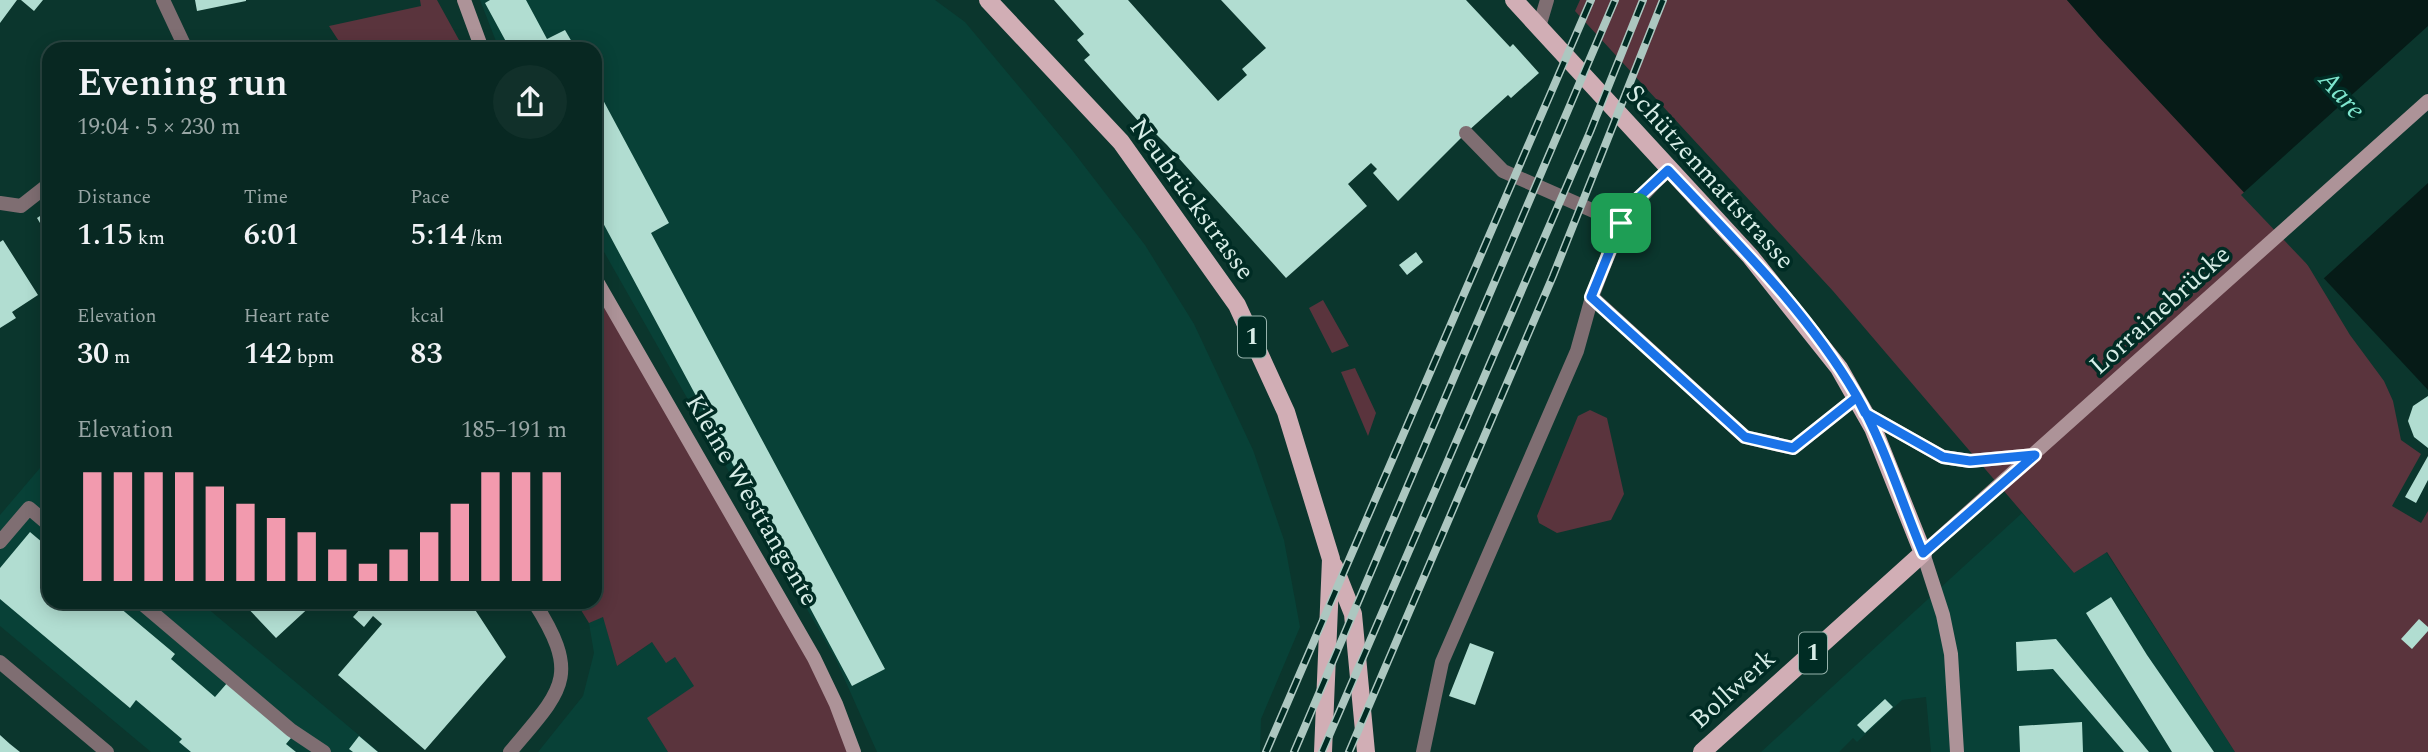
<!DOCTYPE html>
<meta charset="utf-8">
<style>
body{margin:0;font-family:Spectral,serif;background:#11302a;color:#f1f3f6;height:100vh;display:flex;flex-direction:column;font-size:26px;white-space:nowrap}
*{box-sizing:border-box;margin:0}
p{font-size:23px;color:#98a6a5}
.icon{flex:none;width:38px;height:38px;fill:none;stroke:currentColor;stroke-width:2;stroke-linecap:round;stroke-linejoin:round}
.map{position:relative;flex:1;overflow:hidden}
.sheet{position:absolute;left:42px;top:42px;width:560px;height:567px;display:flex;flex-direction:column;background:#082822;border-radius:21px;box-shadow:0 4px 18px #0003,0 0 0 2px #294440}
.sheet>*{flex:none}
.pin{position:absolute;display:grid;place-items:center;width:60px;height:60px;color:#fff;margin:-30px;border-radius:14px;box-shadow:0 4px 10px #0006}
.round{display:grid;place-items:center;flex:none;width:74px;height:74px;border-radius:37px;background:#11302a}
.head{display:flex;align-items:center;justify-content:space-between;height:119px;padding:0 35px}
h1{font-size:38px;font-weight:600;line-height:52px}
.metrics{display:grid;grid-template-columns:repeat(3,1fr);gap:10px;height:119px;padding:7px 35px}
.metrics div{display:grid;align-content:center}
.metrics b{font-size:30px;font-weight:600}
.metrics small{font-size:19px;font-weight:400}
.metrics p{font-size:19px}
.chart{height:196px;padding:14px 35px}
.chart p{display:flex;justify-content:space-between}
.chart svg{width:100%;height:126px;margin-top:7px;stroke:#f29aae;stroke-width:6}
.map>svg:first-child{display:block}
.built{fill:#084137}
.green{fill:#5a343d}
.water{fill:#061b17}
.pier{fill:#0b362d}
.building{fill:#b1ddd1}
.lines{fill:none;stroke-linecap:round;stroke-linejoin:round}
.lane{stroke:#7f6e72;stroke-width:14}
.street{stroke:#7f6e72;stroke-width:14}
.secondary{stroke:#ad9398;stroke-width:14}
.primary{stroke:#d1aeb5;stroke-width:18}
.rail-casing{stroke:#acc7c0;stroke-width:8}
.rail{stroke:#002c24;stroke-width:5;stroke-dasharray:16;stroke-linecap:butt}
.route-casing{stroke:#fff;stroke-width:14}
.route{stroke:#1a73e8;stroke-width:9}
.labels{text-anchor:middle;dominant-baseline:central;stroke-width:7;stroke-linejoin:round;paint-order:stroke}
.shield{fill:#002c24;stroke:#96b3ac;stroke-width:2}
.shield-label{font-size:24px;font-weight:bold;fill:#d7ede7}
.street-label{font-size:26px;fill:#d7ede7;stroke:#002c24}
.water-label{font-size:28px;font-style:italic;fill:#7ee6ce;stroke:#002c24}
</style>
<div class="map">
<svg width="2428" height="752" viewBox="0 0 2428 752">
<rect width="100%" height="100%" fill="#0b362d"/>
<!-- built -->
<path class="built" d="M 480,0 L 935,0 L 965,22 L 1072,150 L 1145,245 L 1194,324 L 1253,450 L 1284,540 L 1300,627 L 1261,719 L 1260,752 L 877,752 L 836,660 L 595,236 L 595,49 L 499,49 Z
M 40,468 L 49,476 L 49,602 L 200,602 L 379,752 L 151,752 L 0,626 L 0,515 Z
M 2022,513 L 2074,573 L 2106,552 L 2235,752 L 1931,752 L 1926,697 L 1902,700 L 1857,742 L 1853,738 L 1839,752 L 1761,752 Z
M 603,616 L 617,666 L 652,642 L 675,657 L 695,686 L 648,718 L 668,752 L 538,752 L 583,696 L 594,653 L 589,623 Z"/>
<!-- green -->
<path class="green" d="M 420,0 L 437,0 L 464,49 L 344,49 L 329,26 L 421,6 Z
M 1580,0 L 2067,0 L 2099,37 L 2298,249 L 2350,335 L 2384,381 L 2393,401 L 2401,440 L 2421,454 L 2392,506 L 2421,523 L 2428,511 L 2428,752 L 2235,752 L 2107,552 L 2074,573 L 1833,291 L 1575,11 Z
M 595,278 L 739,524 L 854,752 L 668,752 L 647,718 L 694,686 L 675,657 L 666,663 L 652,642 L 617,666 L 603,617 L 589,623 L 576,602 L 595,602 Z
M 1323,300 L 1349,346 L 1332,353 L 1309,308 Z
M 1355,368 L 1376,413 L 1368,436 L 1341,372 Z
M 1590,410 L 1607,418 L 1624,494 L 1611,520 L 1557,533 L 1539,523 L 1537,516 L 1578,416 Z"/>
<!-- water -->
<path class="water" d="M 2067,0 L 2428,0 L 2428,390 L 2099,37 Z"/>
<!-- pier -->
<path class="pier" d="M 2428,26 L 2428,183 L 2322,280 L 2241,195 Z"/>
<!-- building -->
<path class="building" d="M 0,0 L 17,0 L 0,23 Z
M 21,0 L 43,0 L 34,11 Z
M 195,0 L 246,0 L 246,1 L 197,11 Z
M 490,0 L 526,0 L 547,39 L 565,30 L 576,49 L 510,49 L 485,3 Z
M 1054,0 L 1128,0 L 1218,101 L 1247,75 L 1242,69 L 1266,48 L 1221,0 L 1466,0 L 1510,47 L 1513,44 L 1539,73 L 1511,98 L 1508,95 L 1466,133 L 1398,201 L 1373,173 L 1377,169 L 1371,163 L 1348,184 L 1367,206 L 1286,278 L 1167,145 L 1151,129 L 1148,132 L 1084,60 L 1090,55 L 1077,40 L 1084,34 Z
M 595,85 L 669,223 L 651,233 L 885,669 L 852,686 L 595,208 Z
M 49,210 L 49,238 L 37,218 Z
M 3,240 L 38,295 L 12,312 L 16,318 L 0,328 L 0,242 Z
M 1416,252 L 1423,262 L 1407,275 L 1399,265 Z
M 2428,396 L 2428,448 L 2414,437 L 2408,421 L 2413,406 Z
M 2428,456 L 2428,480 L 2416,503 L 2405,497 Z
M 30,532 L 49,548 L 49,602 L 113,602 L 175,654 L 171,659 L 215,697 L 228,682 L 291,738 L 286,744 L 296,752 L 191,752 L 179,742 L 182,739 L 136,700 L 130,708 L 0,599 L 0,568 Z
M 2111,597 L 2147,655 L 2214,752 L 2172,752 L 2086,613 Z
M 242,602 L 315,602 L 276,638 Z
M 356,602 L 470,602 L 506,657 L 425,750 L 338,675 L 382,624 L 373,616 L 364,627 L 353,617 L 362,607 Z
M 2419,619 L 2428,627 L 2428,631 L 2412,649 L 2401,639 Z
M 2056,639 L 2149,752 L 2124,752 L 2053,669 L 2017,671 L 2016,642 Z
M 1470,643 L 1494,652 L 1475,705 L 1449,696 Z
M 1885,699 L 1893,707 L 1865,733 L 1857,725 Z
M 2082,722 L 2083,752 L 2020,752 L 2019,726 Z
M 0,735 L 10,744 L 20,752 L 0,752 Z
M 359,736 L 378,752 L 353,752 L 349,749 Z"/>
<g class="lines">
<!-- lane -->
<path class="lane" d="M 1539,27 L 1547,0
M 1466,133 L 1503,171 L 1621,223
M 1668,170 C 1621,212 1614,240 1592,297 L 1745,437 L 1793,448 L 1857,397
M 0,203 L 21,206 L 49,184
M 0,542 L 29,508 L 49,525
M 140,602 L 291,730 L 324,752
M 1423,752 L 1442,662 L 1577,351 L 1592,297"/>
<!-- street -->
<path class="street" d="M 163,0 L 186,49
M 0,662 L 107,752
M 510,752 C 562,690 582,677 534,602"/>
<!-- secondary -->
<path class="secondary" d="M 464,0 L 482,49
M 595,278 L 814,658 L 836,704 L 854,752
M 1865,413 L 1943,457 L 1970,461 L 2035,455
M 1957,752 L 1951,654 L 1943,615 L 1923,553 L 2428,101"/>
<!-- primary -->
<path class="primary" d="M 988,0 L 1121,142 L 1237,305 L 1286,412 L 1331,559 L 1323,752
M 1514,0 L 1750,256 L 1839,368 L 1873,428 L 1923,553 L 1702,752
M 1334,566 L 1353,614 L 1366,752"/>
<defs>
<path id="rail" d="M 1266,752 L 1591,0
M 1294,752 L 1615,0
M 1322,752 L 1590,132 L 1643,0
M 1349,752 L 1553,276 L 1663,0"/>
</defs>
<!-- rail casing -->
<use href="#rail" class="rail-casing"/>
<!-- rail -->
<use href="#rail" class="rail"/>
</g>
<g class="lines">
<defs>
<path id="route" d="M 1621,223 L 1636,200 L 1668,170 C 1734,240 1807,311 1856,395 C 1883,441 1902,503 1923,553 L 2035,455 L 1970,461 L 1943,457 L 1865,413 L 1857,397 L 1793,448 L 1745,437 L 1591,297 L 1621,223"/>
</defs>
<!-- route casing -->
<use href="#route" class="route-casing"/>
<!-- route -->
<use href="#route" class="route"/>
</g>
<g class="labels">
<!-- shield labels -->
<g class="shield">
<rect x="1238" y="316.5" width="28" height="41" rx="5"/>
<rect x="1799" y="632.5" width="28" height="41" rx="5"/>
</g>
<g class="shield-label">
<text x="1252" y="337">1</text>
<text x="1813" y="653">1</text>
</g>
<!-- street labels -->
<g class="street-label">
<text transform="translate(1710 177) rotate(48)">Schützenmattstrasse</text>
<text transform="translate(1192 199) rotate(54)">Neubrückstrasse</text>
<text transform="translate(2160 310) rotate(-42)">Lorrainebrücke</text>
<text transform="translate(752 500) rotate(60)">Kleine Westtangente</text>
<text transform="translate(1733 689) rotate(-42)">Bollwerk</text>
</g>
<!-- water labels -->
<g class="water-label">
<text transform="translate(2342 95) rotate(48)">Aare</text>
</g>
</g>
</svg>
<div class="pin" style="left:1621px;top:223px;background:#1e9e55"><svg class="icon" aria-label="arrive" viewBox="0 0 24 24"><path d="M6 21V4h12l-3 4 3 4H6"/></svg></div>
<section class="sheet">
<div class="head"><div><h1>Evening run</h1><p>19:04 · 5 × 230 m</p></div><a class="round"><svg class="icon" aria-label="share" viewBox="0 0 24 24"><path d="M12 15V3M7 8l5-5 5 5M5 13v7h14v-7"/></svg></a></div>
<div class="metrics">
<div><p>Distance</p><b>1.15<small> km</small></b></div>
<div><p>Time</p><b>6:01</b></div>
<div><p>Pace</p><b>5:14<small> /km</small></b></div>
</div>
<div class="metrics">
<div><p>Elevation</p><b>30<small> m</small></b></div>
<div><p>Heart rate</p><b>142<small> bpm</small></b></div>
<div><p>kcal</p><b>83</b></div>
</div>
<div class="chart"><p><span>Elevation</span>185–191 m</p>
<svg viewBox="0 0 160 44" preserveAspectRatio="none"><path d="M5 44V6M15 44V6M25 44V6M35 44V6M45 44V11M55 44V17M65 44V22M75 44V27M85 44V33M95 44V38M105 44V33M115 44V27M125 44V17M135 44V6M145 44V6M155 44V6"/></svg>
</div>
</section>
</div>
